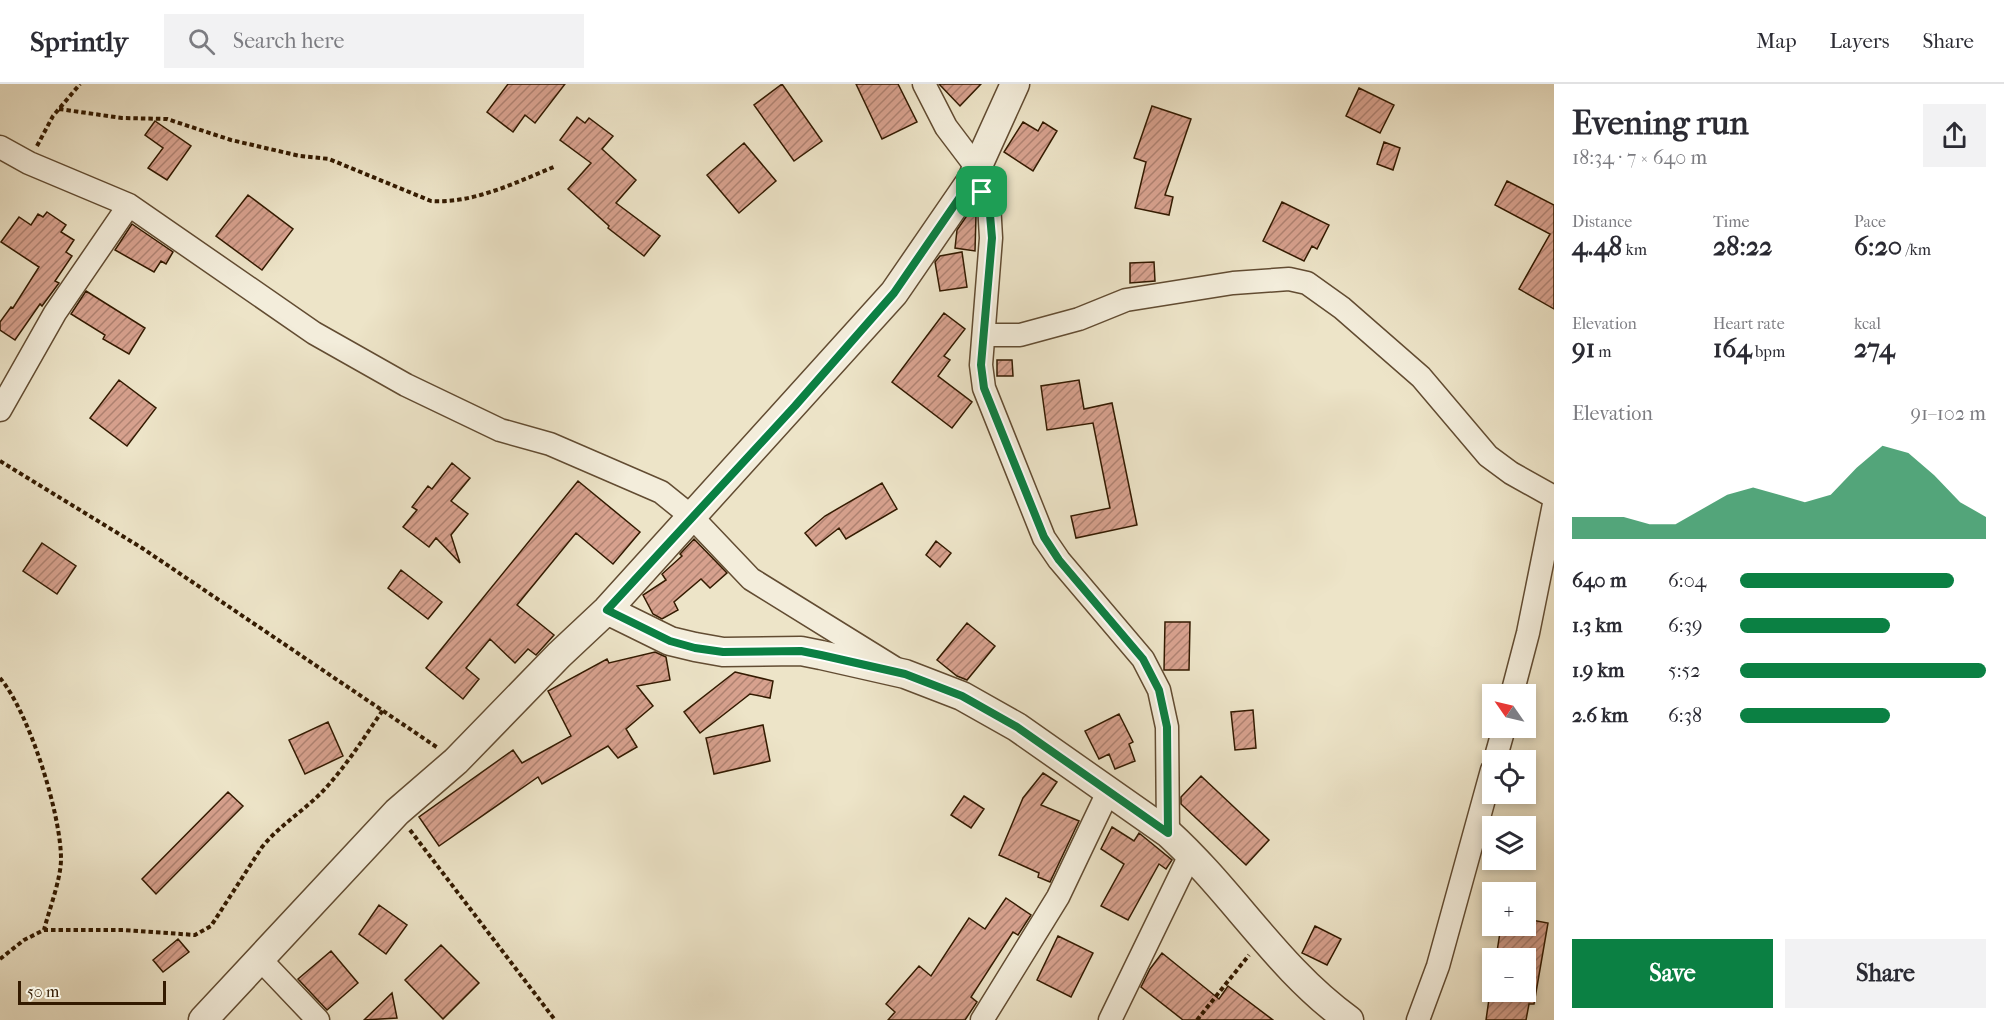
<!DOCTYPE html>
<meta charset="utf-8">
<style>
body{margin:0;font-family:"IM FELL French Canon",serif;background:#f2f2f3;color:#2b2b33;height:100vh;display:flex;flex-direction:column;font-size:22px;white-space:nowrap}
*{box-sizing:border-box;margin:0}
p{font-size:20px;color:#7c7c81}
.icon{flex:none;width:33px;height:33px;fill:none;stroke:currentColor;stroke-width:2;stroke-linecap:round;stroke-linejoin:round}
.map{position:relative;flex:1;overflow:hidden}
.details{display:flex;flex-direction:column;background:#fff;width:450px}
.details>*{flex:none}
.needle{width:39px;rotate:304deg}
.tools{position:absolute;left:1482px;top:600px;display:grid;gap:12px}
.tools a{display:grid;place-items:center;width:54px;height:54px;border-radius:0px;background:#fff;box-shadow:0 3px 9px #0003;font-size:30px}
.scale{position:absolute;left:18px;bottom:15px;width:148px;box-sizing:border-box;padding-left:6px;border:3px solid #331a00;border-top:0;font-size:16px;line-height:21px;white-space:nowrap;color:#331a00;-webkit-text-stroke:4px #f3eddb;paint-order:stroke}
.pin{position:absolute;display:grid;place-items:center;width:51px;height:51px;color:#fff;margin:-26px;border-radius:12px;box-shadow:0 3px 9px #0006}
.round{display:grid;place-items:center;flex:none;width:63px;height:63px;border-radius:0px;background:#f2f2f3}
.head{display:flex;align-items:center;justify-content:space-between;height:102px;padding:0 18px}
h1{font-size:33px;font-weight:700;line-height:45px}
.stats{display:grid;grid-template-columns:repeat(3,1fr);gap:9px;height:102px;padding:6px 18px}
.stats div{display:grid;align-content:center}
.stats b{font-size:26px;font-weight:700}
.stats small{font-size:16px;font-weight:400}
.stats p{font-size:16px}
.chart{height:168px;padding:12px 18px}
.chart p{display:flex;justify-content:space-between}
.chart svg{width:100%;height:108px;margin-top:6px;fill:#0b8043;opacity:.7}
.button{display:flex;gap:12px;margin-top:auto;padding:12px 18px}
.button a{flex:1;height:69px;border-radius:0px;background:#0b8043;color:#fff;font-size:24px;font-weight:700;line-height:69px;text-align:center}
.button a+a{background:#f2f2f3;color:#2b2b33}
ul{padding:0 18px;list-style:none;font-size:20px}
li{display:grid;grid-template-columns:96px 72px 1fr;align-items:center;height:45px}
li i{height:15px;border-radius:8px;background:#0b8043}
header{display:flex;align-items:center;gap:36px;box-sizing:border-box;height:84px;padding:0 30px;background:#fff;border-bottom:2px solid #e1e1e2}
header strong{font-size:28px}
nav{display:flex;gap:33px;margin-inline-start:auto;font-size:21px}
.search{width:420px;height:54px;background:#f2f2f3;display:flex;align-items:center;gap:15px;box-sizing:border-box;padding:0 21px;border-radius:0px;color:#7c7c81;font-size:22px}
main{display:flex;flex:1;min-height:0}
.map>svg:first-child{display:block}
.building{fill:url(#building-hatch);stroke:#331a00;stroke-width:1.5}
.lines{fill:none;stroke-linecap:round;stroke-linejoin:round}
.minor-casing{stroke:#624c32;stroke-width:25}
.tertiary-casing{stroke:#624c32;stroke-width:31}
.path{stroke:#331a00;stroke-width:4;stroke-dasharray:4.5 3;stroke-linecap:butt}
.minor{stroke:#f3eddb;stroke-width:22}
.tertiary{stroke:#f3eddb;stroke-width:28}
.route-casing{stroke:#fff;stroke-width:12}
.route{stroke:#0b8043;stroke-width:8}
</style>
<header>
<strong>Sprintly</strong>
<div class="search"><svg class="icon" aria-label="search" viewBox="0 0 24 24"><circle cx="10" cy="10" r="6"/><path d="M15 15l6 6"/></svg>Search here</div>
<nav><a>Map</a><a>Layers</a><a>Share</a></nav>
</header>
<main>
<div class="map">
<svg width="1554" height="936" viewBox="0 0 1554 936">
<defs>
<pattern id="building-hatch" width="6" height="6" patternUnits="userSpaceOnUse" patternTransform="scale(1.5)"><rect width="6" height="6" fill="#d7a18e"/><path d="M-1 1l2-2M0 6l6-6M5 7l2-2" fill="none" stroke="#af8272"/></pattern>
</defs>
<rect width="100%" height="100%" fill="#ede4c8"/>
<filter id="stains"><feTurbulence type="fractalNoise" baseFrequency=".00333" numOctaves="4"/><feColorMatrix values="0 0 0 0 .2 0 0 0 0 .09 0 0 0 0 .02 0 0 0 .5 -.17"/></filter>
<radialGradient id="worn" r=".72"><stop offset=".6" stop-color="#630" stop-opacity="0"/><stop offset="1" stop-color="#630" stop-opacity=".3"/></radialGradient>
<!-- building -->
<path class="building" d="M 508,0 L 565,0 L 535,39 L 525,31 L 513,48 L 487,28 Z
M 782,0 L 822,57 L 794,77 L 754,21 Z
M 856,0 L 898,0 L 917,38 L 882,55 Z
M 939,0 L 981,0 L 960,22 Z
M 1359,4 L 1394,21 L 1380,49 L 1346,32 Z
M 1152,22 L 1191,35 L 1165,111 L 1173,113 L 1169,131 L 1135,124 L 1146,78 L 1134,74 Z
M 577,33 L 585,39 L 589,34 L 613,52 L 602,65 L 636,96 L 616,119 L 660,152 L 644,172 L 608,144 L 609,142 L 568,105 L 591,79 L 560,56 Z
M 155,37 L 191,62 L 167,96 L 148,84 L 163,64 L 145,51 Z
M 1023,38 L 1038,47 L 1043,38 L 1057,47 L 1033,87 L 1004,68 Z
M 1384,58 L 1400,64 L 1393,86 L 1377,80 Z
M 744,59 L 776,97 L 739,129 L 707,91 Z
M 1507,97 L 1554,121 L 1554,225 L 1519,205 L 1550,150 L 1495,121 Z
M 248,111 L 293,145 L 262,186 L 216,152 Z
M 1282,118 L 1329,141 L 1317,165 L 1312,162 L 1304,177 L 1263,157 Z
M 47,128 L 66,141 L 61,148 L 74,156 L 66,168 L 72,172 L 55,197 L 59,199 L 42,222 L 40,220 L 15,256 L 0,246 L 0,238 L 11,223 L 13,224 L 39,183 L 1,158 L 19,133 L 31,141 L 38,130 L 43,133 Z
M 968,130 L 976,131 L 975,167 L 955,164 L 957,146 Z
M 132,140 L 173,168 L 166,180 L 161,177 L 154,188 L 115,166 Z
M 962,168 L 967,203 L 940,207 L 935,178 L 940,172 Z
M 1154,178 L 1155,197 L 1130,199 L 1130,179 Z
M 86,207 L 145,244 L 129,270 L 103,255 L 105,251 L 71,230 Z
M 944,229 L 965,245 L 944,272 L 950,276 L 938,292 L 972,318 L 952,344 L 892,298 Z
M 997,276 L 1012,276 L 1013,292 L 997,292 Z
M 119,296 L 156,324 L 127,362 L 90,334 Z
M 1079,296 L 1084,325 L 1112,319 L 1137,441 L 1076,454 L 1071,432 L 1110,424 L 1093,339 L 1047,346 L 1041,302 Z
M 452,379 L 470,394 L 451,417 L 468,430 L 451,451 L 460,479 L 436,454 L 429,463 L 403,443 L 417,426 L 412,423 L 428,402 L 432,405 Z
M 578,397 L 640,448 L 613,480 L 576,449 L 517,521 L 554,551 L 536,571 L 528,565 L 515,579 L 490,555 L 466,584 L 479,595 L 463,615 L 426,584 Z
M 882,399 L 897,425 L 846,455 L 839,444 L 816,462 L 805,449 L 825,432 Z
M 694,455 L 727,489 L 710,504 L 701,495 L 674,518 L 678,526 L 662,535 L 653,530 L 643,511 L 666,496 L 662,490 L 682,472 L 680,470 Z
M 936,457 L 951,469 L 940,483 L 926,471 Z
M 42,459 L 76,482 L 57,510 L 23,487 Z
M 401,486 L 442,518 L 428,535 L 388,504 Z
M 1165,538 L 1190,538 L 1189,586 L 1164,586 Z
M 967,539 L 995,562 L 967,596 L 957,592 L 937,576 Z
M 655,568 L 666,573 L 670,596 L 637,602 L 653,622 L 626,645 L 637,663 L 618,674 L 608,662 L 542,700 L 538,693 L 439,762 L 419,733 L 513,666 L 522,679 L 571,652 L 548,607 L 607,575 L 609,579 Z
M 735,588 L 773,597 L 770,614 L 750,610 L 700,649 L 684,628 Z
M 1253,626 L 1256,664 L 1235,666 L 1231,628 Z
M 1119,630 L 1133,658 L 1129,660 L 1135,677 L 1115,685 L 1109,670 L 1099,675 L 1085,647 Z
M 328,638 L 343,672 L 305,690 L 289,656 Z
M 763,641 L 770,677 L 714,690 L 706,654 Z
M 1043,689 L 1057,698 L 1041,721 L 1079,737 L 1050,798 L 1038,793 L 1039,789 L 999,771 L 1023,714 Z
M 1201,692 L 1269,756 L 1246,781 L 1181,720 L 1181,713 Z
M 228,708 L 243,722 L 156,810 L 142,795 Z
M 964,712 L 984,725 L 971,744 L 951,731 Z
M 1112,743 L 1134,757 L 1139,749 L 1172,776 L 1166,785 L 1159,780 L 1128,836 L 1101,822 L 1124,780 L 1101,765 Z
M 1006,814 L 1031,831 L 1018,851 L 1013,848 L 971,913 L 977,918 L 965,936 L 888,936 L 895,928 L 886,920 L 919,882 L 931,892 L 969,834 L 985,845 Z
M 379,821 L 407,841 L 386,870 L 359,850 Z
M 1526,835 L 1548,839 L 1534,920 L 1529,920 L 1526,936 L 1486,936 L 1490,908 L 1526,908 L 1526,874 L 1496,874 L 1501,842 L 1526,842 Z
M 1315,842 L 1341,855 L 1327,881 L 1302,869 Z
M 1058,852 L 1093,869 L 1071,913 L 1037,896 Z
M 178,855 L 189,868 L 163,888 L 153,876 Z
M 441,861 L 479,899 L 443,935 L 405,896 Z
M 331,867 L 358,899 L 327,926 L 298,895 Z
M 1162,869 L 1219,915 L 1228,902 L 1273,936 L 1183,936 L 1141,903 L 1150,885 Z
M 392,909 L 397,934 L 364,936 Z"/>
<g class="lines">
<defs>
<path id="minor" d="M 924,0 L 946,43 L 977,84
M 0,63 L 29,79 L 129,121 L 314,249 L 406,301 L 500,346 L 550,360 L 661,408 L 692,433 L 751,495 L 893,583
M 971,97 L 989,119 L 991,154 L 981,281 L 984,304 L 1044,454 L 1059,476 L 1143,575 L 1159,606 L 1167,643 L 1168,749
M 985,251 L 1020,251 L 1079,235 L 1126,216 L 1233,199 L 1289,195 L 1307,199 L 1342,224 L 1421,293 L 1488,372 L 1511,389 L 1554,413
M 0,326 L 55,229 L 129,121
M 1512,610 L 1528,549 L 1554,420
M 1495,676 L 1504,644
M 260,875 L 318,936
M 982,936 L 1058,813 L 1109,706
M 1110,936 L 1191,769
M 1418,936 L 1438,882 L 1492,686"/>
<path id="tertiary" d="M 607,526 L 670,557 L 695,563 L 723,568 L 801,567 L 821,571 L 905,590 L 962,612 L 1017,643 L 1168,749 C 1233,808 1278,885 1349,936
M 203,936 L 397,728 L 456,677 L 559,571 L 607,526 L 894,209 L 971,97 L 1015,0"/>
</defs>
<!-- minor casing -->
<use href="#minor" class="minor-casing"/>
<!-- tertiary casing -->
<use href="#tertiary" class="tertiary-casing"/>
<!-- path -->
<path class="path" d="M 59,25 L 122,34 L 167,35 L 231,56 L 300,72 L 329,75 L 431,117 C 473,120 517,98 556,82
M 37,62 L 53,32 L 80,0
M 0,377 L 142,464 L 438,664
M 0,594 C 29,628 61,730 61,775 C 61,795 49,826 44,846
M 410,746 L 555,936
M 0,875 L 24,856 L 44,846 L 124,846 L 195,851 L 211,842 L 262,763 C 279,742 302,728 321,709 C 345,684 363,655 383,626
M 1197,936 L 1249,871"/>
<!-- minor -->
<use href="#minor" class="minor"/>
<!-- tertiary -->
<use href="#tertiary" class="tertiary"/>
</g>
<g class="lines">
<defs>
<path id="route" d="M 971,97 L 989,119 L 992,154 L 981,281 L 984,304 L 1044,453 L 1059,476 L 1143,575 L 1159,606 L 1167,643 L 1168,749 L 1017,643 L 962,612 L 905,590 L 821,571 L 801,567 L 723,568 L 695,564 L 670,557 L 607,526 L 795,322 L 894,209 Z"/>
</defs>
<!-- route casing -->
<use href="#route" class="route-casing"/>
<!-- route -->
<use href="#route" class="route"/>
</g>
<rect width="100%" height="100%" filter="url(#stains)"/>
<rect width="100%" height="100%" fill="url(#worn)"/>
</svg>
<div class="tools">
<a><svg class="needle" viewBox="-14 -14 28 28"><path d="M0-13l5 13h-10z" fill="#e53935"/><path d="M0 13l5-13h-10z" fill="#7c7c81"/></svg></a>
<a><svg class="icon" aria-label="locate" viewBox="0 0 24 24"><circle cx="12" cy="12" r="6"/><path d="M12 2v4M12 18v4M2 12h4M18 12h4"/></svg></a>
<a><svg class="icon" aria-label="layers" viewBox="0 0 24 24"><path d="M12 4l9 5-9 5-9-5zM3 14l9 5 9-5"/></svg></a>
<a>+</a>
<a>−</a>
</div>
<div class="scale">50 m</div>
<div class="pin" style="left:982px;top:108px;background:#1e9e55"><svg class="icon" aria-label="arrive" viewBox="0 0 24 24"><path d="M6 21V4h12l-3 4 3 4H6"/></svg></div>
</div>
<section class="details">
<div class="head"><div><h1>Evening run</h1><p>18:34 · 7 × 640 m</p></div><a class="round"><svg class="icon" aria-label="share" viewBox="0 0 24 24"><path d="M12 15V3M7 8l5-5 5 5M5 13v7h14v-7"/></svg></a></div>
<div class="stats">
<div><p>Distance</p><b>4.48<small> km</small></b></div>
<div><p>Time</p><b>28:22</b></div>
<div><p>Pace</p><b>6:20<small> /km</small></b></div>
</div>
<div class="stats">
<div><p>Elevation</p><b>91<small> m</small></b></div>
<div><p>Heart rate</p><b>164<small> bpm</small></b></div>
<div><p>kcal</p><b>274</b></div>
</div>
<div class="chart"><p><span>Elevation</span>91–102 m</p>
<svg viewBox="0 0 160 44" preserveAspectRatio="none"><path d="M0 44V35L10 35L20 35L30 38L40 38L50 32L60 26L70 23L80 26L90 29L100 26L110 15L120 6L130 9L140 18L150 29L160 35V44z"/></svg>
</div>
<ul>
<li><b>640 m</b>6:04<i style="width:87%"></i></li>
<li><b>1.3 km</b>6:39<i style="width:61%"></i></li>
<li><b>1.9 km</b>5:52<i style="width:100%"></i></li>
<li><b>2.6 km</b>6:38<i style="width:61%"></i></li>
</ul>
<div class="button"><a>Save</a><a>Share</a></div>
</section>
</main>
